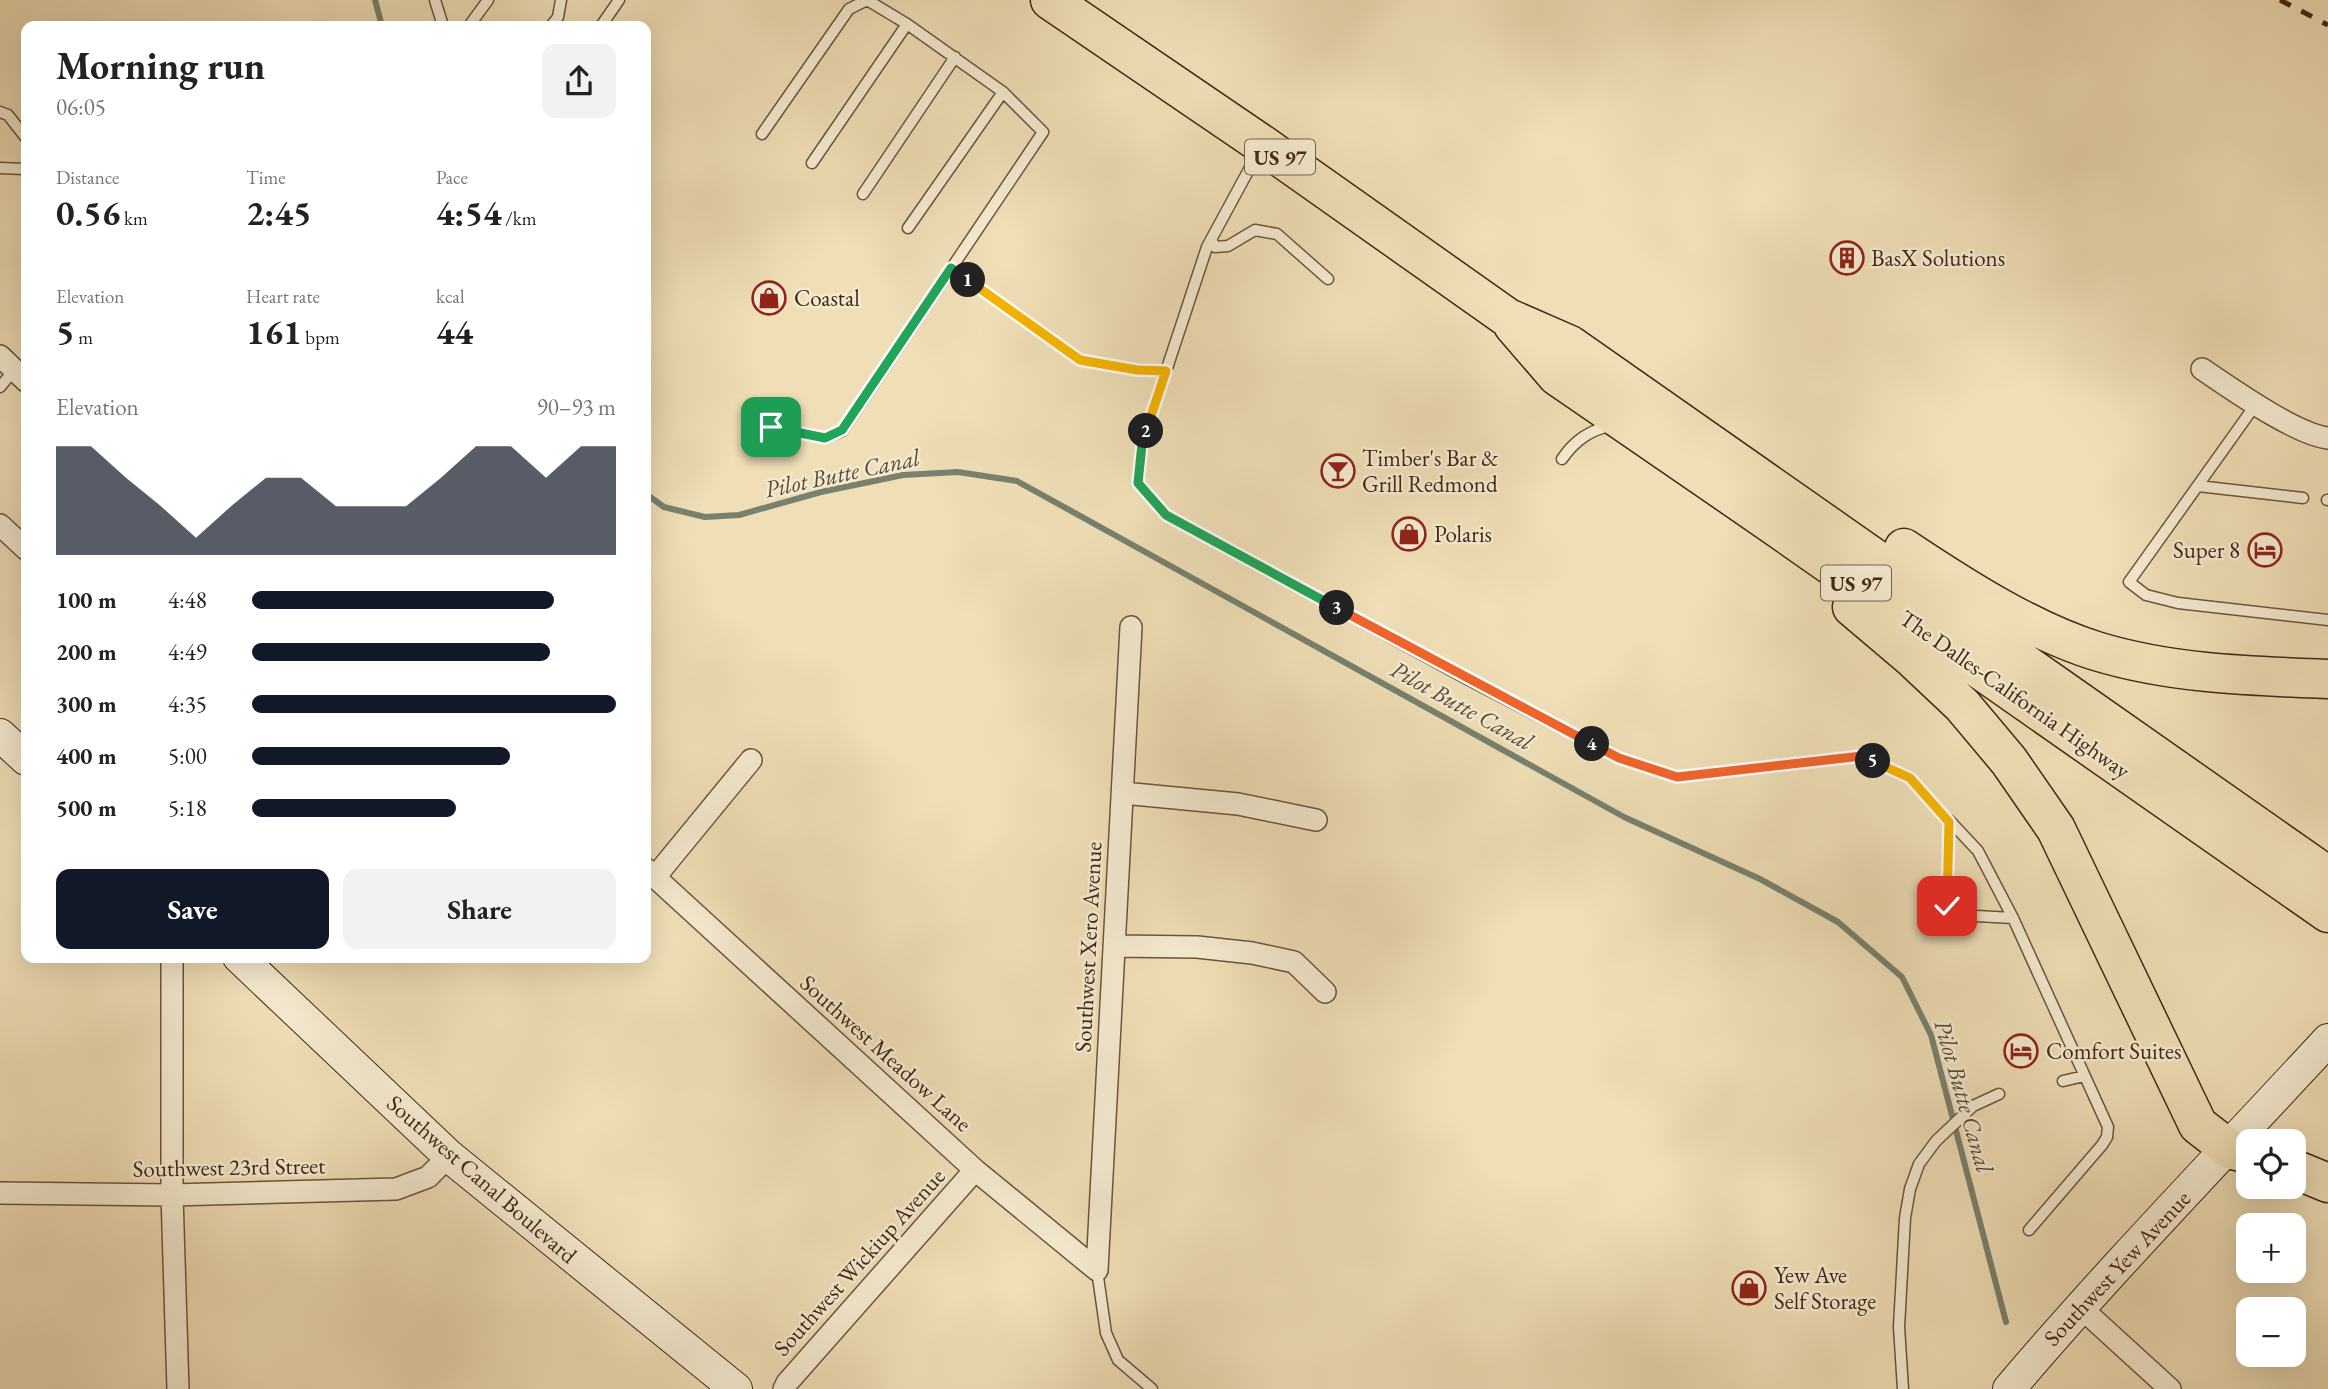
<!DOCTYPE html>
<meta charset="utf-8">
<style>
body{margin:0;font-family:"EB Garamond",serif;background:#f2f2f2;color:#222;height:100vh;display:flex;flex-direction:column;font-size:26px;white-space:nowrap}
*{box-sizing:border-box;margin:0}
p{font-size:23px;color:#767676}
.icon{flex:none;width:38px;height:38px;fill:none;stroke:currentColor;stroke-width:2;stroke-linecap:round;stroke-linejoin:round}
.map{position:relative;flex:1;overflow:hidden}
.side{position:absolute;left:21px;top:21px;width:630px;height:942px;display:flex;flex-direction:column;background:#fff;border-radius:14px;box-shadow:0 7px 28px #0002}
.side>*{flex:none}
.controls{position:absolute;left:2236px;top:1129px;display:grid;gap:14px}
.controls a{display:grid;place-items:center;width:70px;height:70px;border-radius:14px;background:#fff;box-shadow:0 7px 28px #0002;font-size:35px}
.pin{position:absolute;display:grid;place-items:center;width:60px;height:60px;color:#fff;margin:-30px;border-radius:14px;box-shadow:0 4px 10px #0006}
.km{position:absolute;width:35px;height:35px;margin:-18px;border-radius:50%;background:#222;color:#fff;font-size:19px;line-height:35px;text-align:center}
.round{display:grid;place-items:center;flex:none;width:74px;height:74px;border-radius:14px;background:#f2f2f2}
.head{display:flex;align-items:center;justify-content:space-between;height:119px;padding:0 35px}
h1{font-size:38px;font-weight:700;line-height:52px}
.stats{display:grid;grid-template-columns:repeat(3,1fr);gap:10px;height:119px;padding:7px 35px}
.stats div{display:grid;align-content:center}
.stats b{font-size:35px;font-weight:700}
.stats small{font-size:19px;font-weight:400}
.stats p{font-size:19px}
.chart{height:196px;padding:14px 35px}
.chart p{display:flex;justify-content:space-between}
.chart svg{width:100%;height:126px;margin-top:7px;fill:#111827;opacity:.7}
.button{display:flex;gap:14px;margin-top:auto;padding:14px 35px}
.button a{flex:1;height:80px;border-radius:14px;background:#111827;color:#fff;font-size:28px;font-weight:700;line-height:80px;text-align:center}
.button a+a{background:#f2f2f2;color:#222}
ul{padding:0 35px;list-style:none;font-size:23px}
li{display:grid;grid-template-columns:112px 84px 1fr;align-items:center;height:52px}
li i{height:18px;border-radius:9px;background:#111827}
.map>svg:first-child{display:block}
.lines{fill:none;stroke-linecap:round;stroke-linejoin:round}
.stream{stroke:#77816d;stroke-width:6}
.lane-casing{stroke:#6c553d;stroke-width:13}
.street-casing{stroke:#6c553d;stroke-width:24}
.secondary-casing{stroke:#412715;stroke-width:34}
.highway-casing{stroke:#412715;stroke-width:41}
.lane{stroke:#f5ead0;stroke-width:10}
.street{stroke:#f5ead0;stroke-width:21}
.secondary{stroke:#f5ead0;stroke-width:32}
.highway{stroke:#efdeb6;stroke-width:38}
.rail{stroke:#412715;stroke-width:5;stroke-dasharray:12 12;stroke-linecap:butt}
.split-1-casing{stroke:#fff;stroke-width:14}
.split-2-casing{stroke:#fff;stroke-width:14}
.split-3-casing{stroke:#fff;stroke-width:14}
.split-4-casing{stroke:#fff;stroke-width:14}
.split-5-casing{stroke:#fff;stroke-width:14}
.split-6-casing{stroke:#fff;stroke-width:14}
.split-1{stroke:#22a559;stroke-width:9}
.split-2{stroke:#f5b400;stroke-width:9}
.split-3{stroke:#22a559;stroke-width:9}
.split-4{stroke:#f0652b;stroke-width:9}
.split-5{stroke:#f0652b;stroke-width:9}
.split-6{stroke:#f5b400;stroke-width:9}
.labels{text-anchor:middle;dominant-baseline:central;stroke-width:5;stroke-linejoin:round;paint-order:stroke}
.shield{fill:#f5ead0;stroke:#77624d;stroke-width:2}
.shield-label{font-size:21px;font-weight:bold;fill:#412715}
.poi-label{font-size:23px;fill:#412715;stroke:#f5ead0;text-anchor:start}
.street-label{font-size:23px;fill:#412715;stroke:#f5ead0}
.water-label{font-size:24px;font-style:italic;fill:#584c3a;stroke:#f5ead0}
</style>
<div class="map">
<svg width="2328" height="1389" viewBox="0 0 2328 1389">
<rect width="100%" height="100%" fill="#efdeb6"/>
<filter id="stains"><feTurbulence type="fractalNoise" baseFrequency=".00286" numOctaves="4"/><feColorMatrix values="0 0 0 0 .2 0 0 0 0 .09 0 0 0 0 .02 0 0 0 .5 -.17"/></filter>
<radialGradient id="worn" r=".72"><stop offset=".6" stop-color="#630" stop-opacity="0"/><stop offset="1" stop-color="#630" stop-opacity=".3"/></radialGradient>
<g class="lines">
<!-- stream -->
<path class="stream" d="M 375,0 L 382,26
M 646,494 L 664,507 L 705,517 L 739,515 L 821,492 L 903,475 L 958,472 L 1017,481 L 1624,817 L 1760,879 L 1838,922 L 1902,977 L 1931,1035 L 2006,1322"/>
<defs>
<path id="lane" d="M 435,0 L 443,26
M 469,26 L 488,0
M 551,26 L 558,17 L 561,0
M 601,26 L 619,0
M 0,112 L 8,115 L 26,138
M 762,134 L 849,9 L 867,0 L 907,24 L 1003,92 L 1043,132 L 842,431 L 825,438 L 771,427
M 1259,151 L 1207,247 L 1142,444 L 1138,483 L 1166,515 L 1467,679 L 1619,758 L 1677,777 L 1862,756 L 1910,778 L 1949,822
M 812,163 L 907,24
M 0,168 L 24,169
M 863,194 L 955,57
M 908,228 L 1003,92
M 1211,240 L 1215,247 L 1228,246 L 1255,230 L 1277,234 L 1328,279
M 951,268 L 1080,360 L 1137,370 L 1166,371
M 0,387 L 14,370
M 2256,404 L 2129,582 L 2146,595 L 2178,603 L 2328,620
M 1562,459 C 1575,440 1590,430 1613,425
M 2198,486 L 2303,498
M 2327,500 L 2328,500
M 1949,820 L 1978,851 L 2013,918 L 1958,915 L 1950,912 L 1947,906 Z
M 2013,918 L 2108,1127 L 2107,1137 L 2102,1145 L 2029,1230
M 2063,1081 L 2084,1076
M 1097,1270 L 1106,1333 L 1118,1360 L 1152,1389
M 1903,1389 L 1899,1327 L 1905,1218 L 1910,1189 L 1919,1164 L 1936,1141 L 1973,1106 L 1999,1094"/>
<path id="street" d="M 0,356 L 26,381
M 2202,369 C 2232,389 2295,434 2328,438
M 0,525 L 26,549
M 1123,793 L 1238,804 L 1316,820
M 646,869 L 975,1170 L 1097,1270
M 655,877 L 751,760
M 1115,946 L 1197,947 L 1252,953 L 1294,962 L 1325,992
M 172,957 L 172,1195 L 178,1389
M 0,1193 L 172,1195 L 396,1189 L 428,1177 L 449,1156
M 1097,1270 L 1131,627
M 2079,1306 L 2170,1389
M 784,1389 L 787,1383 L 975,1170"/>
<path id="secondary" d="M 0,735 L 26,759
M 239,957 L 449,1156 L 736,1389
M 2009,1389 C 2111,1269 2221,1156 2328,1040"/>
<path id="highway" d="M 1050,0 L 1263,145 L 1508,318 L 1570,345 L 2328,876
M 1513,325 L 1557,376 L 1762,517 L 2328,913
M 1904,548 C 1961,586 2031,631 2096,651 C 2171,674 2250,676 2328,679
M 1852,607 L 1911,657 L 1962,705 L 2009,761 L 2056,829 L 2198,1125 L 2229,1149 L 2249,1154
M 2294,1169 L 2328,1183"/>
</defs>
<!-- lane casing -->
<use href="#lane" class="lane-casing"/>
<!-- street casing -->
<use href="#street" class="street-casing"/>
<!-- secondary casing -->
<use href="#secondary" class="secondary-casing"/>
<!-- highway casing -->
<use href="#highway" class="highway-casing"/>
<!-- lane -->
<use href="#lane" class="lane"/>
<!-- street -->
<use href="#street" class="street"/>
<!-- secondary -->
<use href="#secondary" class="secondary"/>
<!-- highway -->
<use href="#highway" class="highway"/>
<!-- rail -->
<path class="rail" d="M 2280,0 L 2328,25"/>
</g>
<g class="lines">
<defs>
<path id="split-1" d="M 771,427 L 825,438 L 842,430 L 951,268 L 968,280"/>
<path id="split-2" d="M 968,280 L 1080,360 L 1137,370 L 1166,371 L 1146,431"/>
<path id="split-3" d="M 1146,431 L 1142,444 L 1138,483 L 1166,515 L 1337,608"/>
<path id="split-4" d="M 1337,608 L 1592,744"/>
<path id="split-5" d="M 1592,744 L 1619,758 L 1677,777 L 1862,756 L 1873,761"/>
<path id="split-6" d="M 1873,761 L 1910,778 L 1949,822 L 1947,906"/>
</defs>
<!-- split-1 casing -->
<use href="#split-1" class="split-1-casing"/>
<!-- split-2 casing -->
<use href="#split-2" class="split-2-casing"/>
<!-- split-3 casing -->
<use href="#split-3" class="split-3-casing"/>
<!-- split-4 casing -->
<use href="#split-4" class="split-4-casing"/>
<!-- split-5 casing -->
<use href="#split-5" class="split-5-casing"/>
<!-- split-6 casing -->
<use href="#split-6" class="split-6-casing"/>
<!-- split-1 -->
<use href="#split-1" class="split-1"/>
<!-- split-2 -->
<use href="#split-2" class="split-2"/>
<!-- split-3 -->
<use href="#split-3" class="split-3"/>
<!-- split-4 -->
<use href="#split-4" class="split-4"/>
<!-- split-5 -->
<use href="#split-5" class="split-5"/>
<!-- split-6 -->
<use href="#split-6" class="split-6"/>
</g>
<!-- icons -->
<defs>
<symbol id="building-ring" viewBox="-11 -11 22 22"><circle r="9.5" fill="#f5ead0" stroke="#8f2418" stroke-width="1.5"/><path d="M-4-6H4V6H1V3H-1V6H-4ZM-2.5-4.3h1.7v1.8h-1.7ZM.8-4.3h1.7v1.8H.8ZM-2.5-1h1.7V.8h-1.7ZM.8-1h1.7V.8H.8Z" fill="#8f2418"/></symbol>
<symbol id="shop-ring" viewBox="-11 -11 22 22"><circle r="9.5" fill="#f5ead0" stroke="#8f2418" stroke-width="1.5"/><path d="M-5-2.5h2.3a2.7 3.5 0 0 1 5.4 0H5L5.5 6h-11ZM-1.5-2.5h3a1.5 2.3 0 0 0-3 0Z" fill="#8f2418"/></symbol>
<symbol id="bar-ring" viewBox="-11 -11 22 22"><circle r="9.5" fill="#f5ead0" stroke="#8f2418" stroke-width="1.5"/><path d="M-6-5H6L.8 .8V4.5H3.5V6h-7V4.5H-.8V.8Z" fill="#8f2418"/></symbol>
<symbol id="hotel-ring" viewBox="-11 -11 22 22"><circle r="9.5" fill="#f5ead0" stroke="#8f2418" stroke-width="1.5"/><path d="M-6-4.5h1.5V1H6V5H4.5V3h-9V5H-6ZM-4 0a1.8 1.8 0 1 1 3.6 0ZM.5 0V-2.5h3Q6-2.5 6 0Z" fill="#8f2418"/></symbol>
</defs>
<g fill-rule="evenodd">
<use href="#building-ring" x="1828" y="239" width="38" height="38"/>
<use href="#shop-ring" x="750" y="279" width="38" height="38"/>
<use href="#bar-ring" x="1319" y="452" width="38" height="38"/>
<use href="#shop-ring" x="1390" y="515" width="38" height="38"/>
<use href="#hotel-ring" x="2246" y="531" width="38" height="38"/>
<use href="#hotel-ring" x="2002" y="1032" width="38" height="38"/>
<use href="#shop-ring" x="1730" y="1269" width="38" height="38"/>
</g>
<g class="labels">
<!-- shield labels -->
<g class="shield">
<rect x="1245" y="139.5" width="70" height="35" rx="5"/>
<rect x="1821" y="565.5" width="70" height="35" rx="5"/>
</g>
<g class="shield-label">
<text x="1280" y="157">US 97</text>
<text x="1856" y="583">US 97</text>
</g>
<!-- poi labels -->
<g class="poi-label">
<text x="1871" y="258">BasX Solutions</text>
<text x="794" y="298">Coastal</text>
<text x="1362" y="458">Timber's Bar &amp;<tspan x="1362" dy="26">Grill Redmond</tspan></text>
<text x="1434" y="534">Polaris</text>
<text x="2240" y="550" text-anchor="end">Super 8</text>
<text x="2046" y="1051">Comfort Suites</text>
<text x="1774" y="1275">Yew Ave<tspan x="1774" dy="26">Self Storage</tspan></text>
</g>
<!-- street labels -->
<g class="street-label">
<text transform="translate(2015 694) rotate(35)">The Dalles-California Highway</text>
<text transform="translate(1088 947) rotate(-87)">Southwest Xero Avenue</text>
<text transform="translate(886 1053) rotate(42)">Southwest Meadow Lane</text>
<text transform="translate(229 1167) rotate(-1)">Southwest 23rd Street</text>
<text transform="translate(482 1179) rotate(41)">Southwest Canal Boulevard</text>
<text transform="translate(859 1262) rotate(-48)">Southwest Wickiup Avenue</text>
<text transform="translate(2117 1268) rotate(-47)">Southwest Yew Avenue</text>
</g>
<!-- water labels -->
<g class="water-label">
<text transform="translate(842 473) rotate(-12)">Pilot Butte Canal</text>
<text transform="translate(1462 705) rotate(29)">Pilot Butte Canal</text>
<text transform="translate(1964 1096) rotate(74)">Pilot Butte Canal</text>
</g>
</g>
<rect width="100%" height="100%" filter="url(#stains)"/>
<rect width="100%" height="100%" fill="url(#worn)"/>
</svg>
<div class="controls">
<a><svg class="icon" aria-label="locate" viewBox="0 0 24 24"><circle cx="12" cy="12" r="6"/><path d="M12 2v4M12 18v4M2 12h4M18 12h4"/></svg></a>
<a>+</a>
<a>−</a>
</div>
<div class="pin" style="left:771px;top:427px;background:#1e9e55"><svg class="icon" aria-label="arrive" viewBox="0 0 24 24"><path d="M6 21V4h12l-3 4 3 4H6"/></svg></div>
<div class="pin" style="left:1947px;top:906px;background:#d93025"><svg class="icon" aria-label="check" viewBox="0 0 24 24"><path d="M5 12l5 5 9-10"/></svg></div>
<b class="km" style="left:968px;top:280px">1</b>
<b class="km" style="left:1146px;top:431px">2</b>
<b class="km" style="left:1337px;top:608px">3</b>
<b class="km" style="left:1592px;top:744px">4</b>
<b class="km" style="left:1873px;top:761px">5</b>
<section class="side">
<div class="head"><div><h1>Morning run</h1><p>06:05</p></div><a class="round"><svg class="icon" aria-label="share" viewBox="0 0 24 24"><path d="M12 15V3M7 8l5-5 5 5M5 13v7h14v-7"/></svg></a></div>
<div class="stats">
<div><p>Distance</p><b>0.56<small> km</small></b></div>
<div><p>Time</p><b>2:45</b></div>
<div><p>Pace</p><b>4:54<small> /km</small></b></div>
</div>
<div class="stats">
<div><p>Elevation</p><b>5<small> m</small></b></div>
<div><p>Heart rate</p><b>161<small> bpm</small></b></div>
<div><p>kcal</p><b>44</b></div>
</div>
<div class="chart"><p><span>Elevation</span>90–93 m</p>
<svg viewBox="0 0 160 44" preserveAspectRatio="none"><path d="M0 44V6L10 6L20 17L30 27L40 38L50 27L60 17L70 17L80 27L90 27L100 27L110 17L120 6L130 6L140 17L150 6L160 6V44z"/></svg>
</div>
<ul>
<li><b>100 m</b>4:48<i style="width:83%"></i></li>
<li><b>200 m</b>4:49<i style="width:82%"></i></li>
<li><b>300 m</b>4:35<i style="width:100%"></i></li>
<li><b>400 m</b>5:00<i style="width:71%"></i></li>
<li><b>500 m</b>5:18<i style="width:56%"></i></li>
</ul>
<div class="button"><a>Save</a><a>Share</a></div>
</section>
</div>
